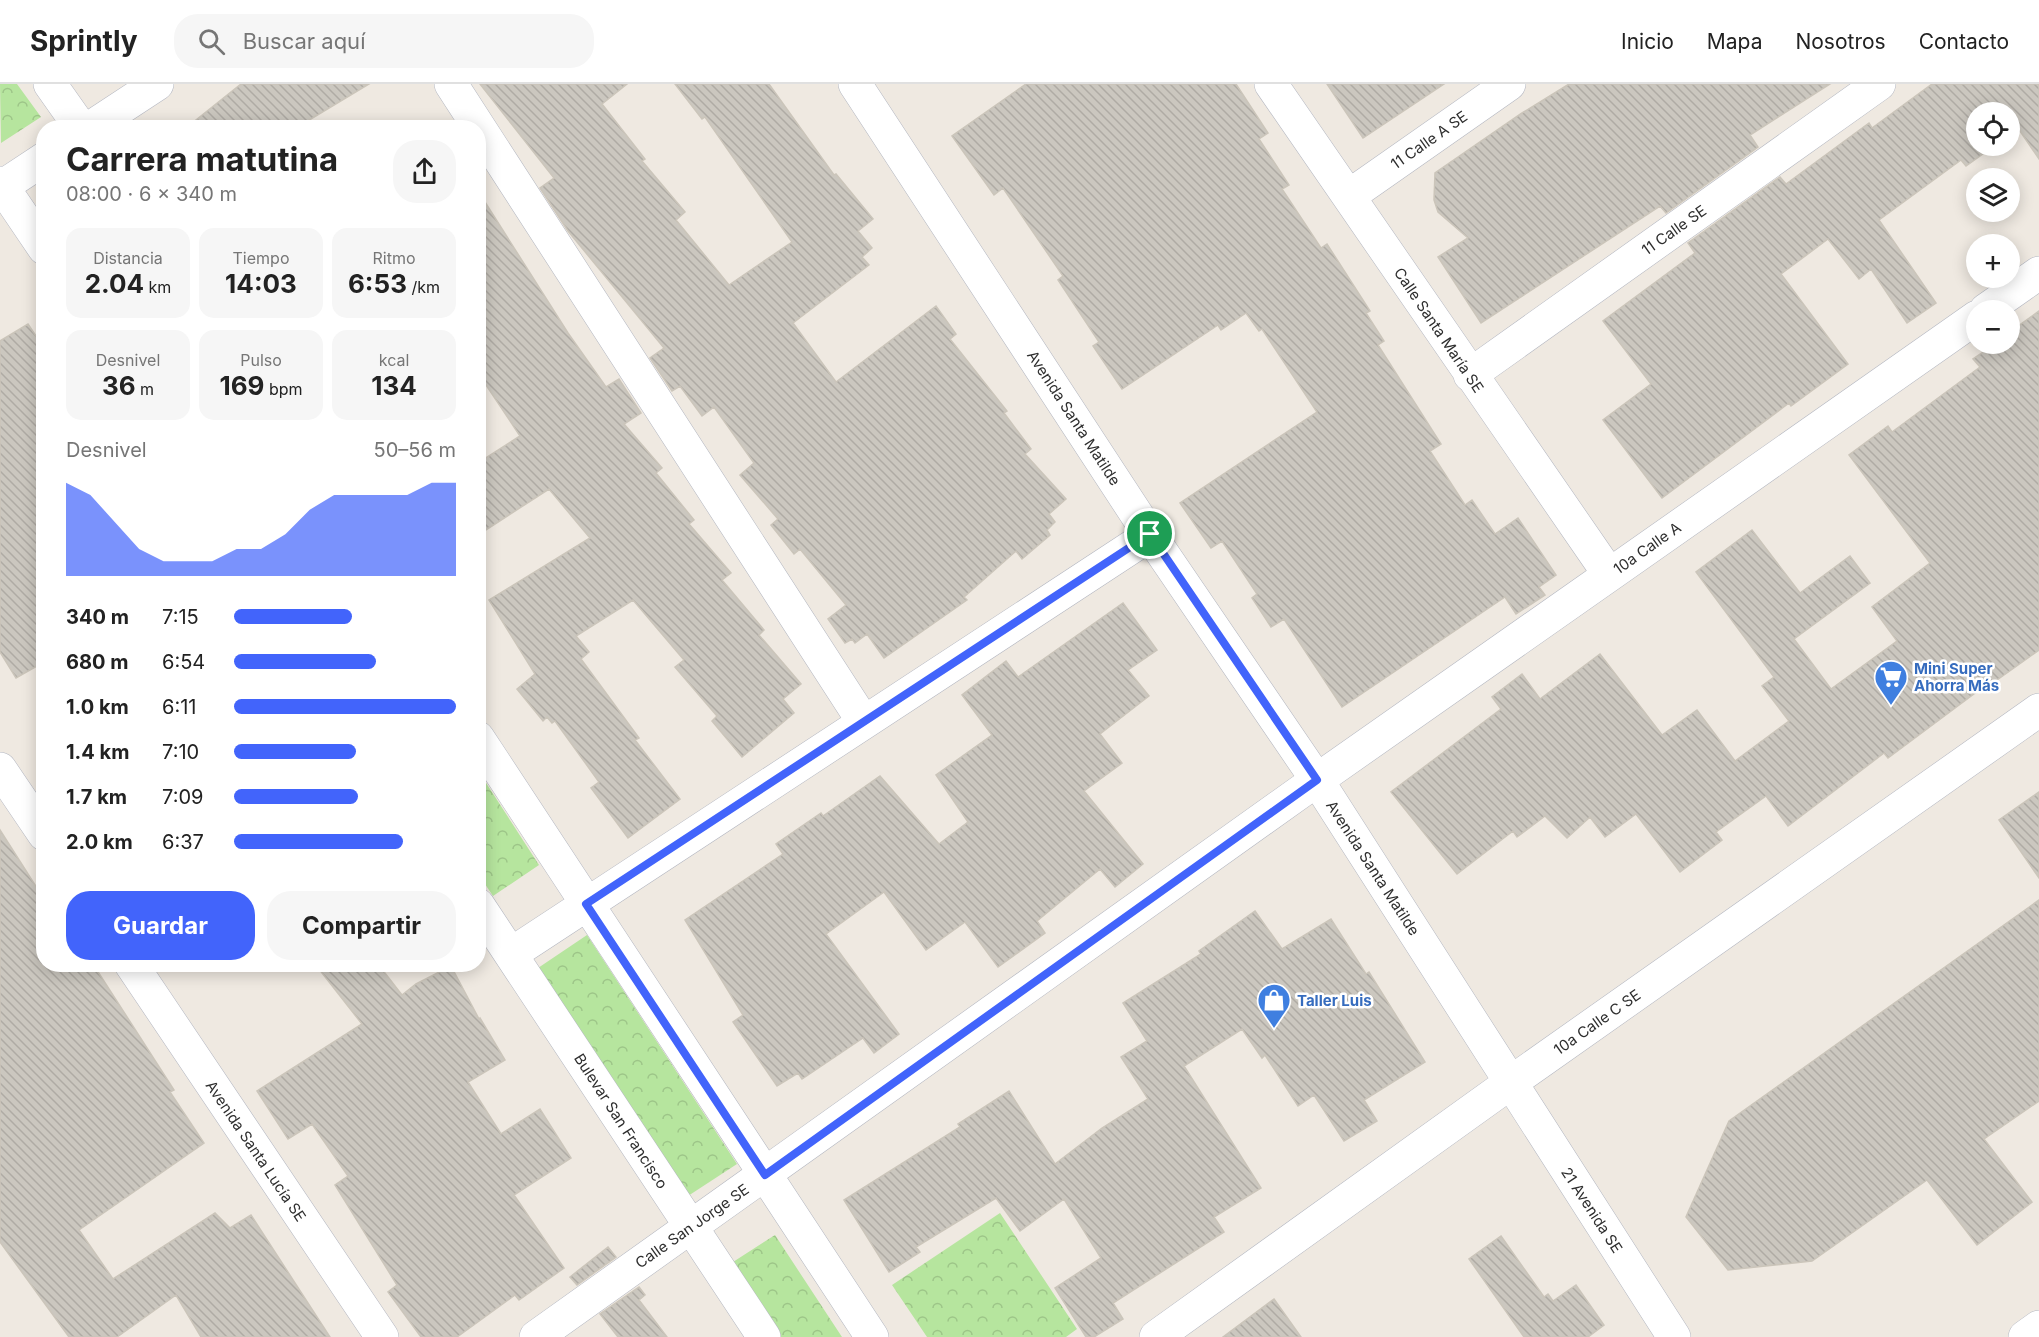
<!DOCTYPE html>
<html lang="es">
<meta charset="utf-8">
<style>
body{margin:0;font-family:Inter,sans-serif;background:#f6f6f6;color:#222;height:100vh;display:flex;flex-direction:column;font-size:22px;white-space:nowrap}
*{box-sizing:border-box;margin:0}
p{font-size:20px;color:#767676}
.icon{flex:none;width:33px;height:33px;fill:none;stroke:currentColor;stroke-width:2;stroke-linecap:round;stroke-linejoin:round}
.map{position:relative;flex:1;overflow:hidden}
.panel{position:absolute;left:36px;top:36px;width:450px;height:852px;display:flex;flex-direction:column;background:#fff;border-radius:24px;box-shadow:0 3px 15px #0003}
.panel>*{flex:none}
.tools{position:absolute;left:1966px;top:18px;display:grid;gap:12px}
.tools a{display:grid;place-items:center;width:54px;height:54px;border-radius:50%;background:#fff;box-shadow:0 3px 15px #0003;font-size:30px}
.pin{position:absolute;display:grid;place-items:center;width:51px;height:51px;color:#fff;margin:-26px;border:3px solid #fff;border-radius:50%;box-shadow:0 2px 6px #0007}
.round{display:grid;place-items:center;flex:none;width:63px;height:63px;border-radius:24px;background:#f6f6f6}
.head{display:flex;align-items:center;justify-content:space-between;height:102px;padding:0 30px}
h1{font-size:33px;font-weight:700;line-height:45px}
.figures{display:grid;grid-template-columns:repeat(3,1fr);gap:9px;height:102px;padding:6px 30px}
.figures div{display:grid;align-content:center;border-radius:15px;background:#f6f6f6;text-align:center}
.figures b{font-size:26px;font-weight:700}
.figures small{font-size:16px;font-weight:400}
.figures p{font-size:16px}
.chart{height:168px;padding:12px 30px}
.chart p{display:flex;justify-content:space-between}
.chart svg{width:100%;height:108px;margin-top:6px;fill:#4264fb;opacity:.7}
.action{display:flex;gap:12px;margin-top:auto;padding:12px 30px}
.action a{flex:1;height:69px;border-radius:24px;background:#4264fb;color:#fff;font-size:24px;font-weight:700;line-height:69px;text-align:center}
.action a+a{background:#f6f6f6;color:#222}
ul{padding:0 30px;list-style:none;font-size:20px}
li{display:grid;grid-template-columns:96px 72px 1fr;align-items:center;height:45px}
li i{height:15px;border-radius:8px;background:#4264fb}
header{display:flex;align-items:center;gap:36px;box-sizing:border-box;height:84px;padding:0 30px;background:#fff;border-bottom:2px solid #e0e0e0}
header strong{font-size:28px}
nav{display:flex;gap:33px;margin-inline-start:auto;font-size:21px}
.search{width:420px;height:54px;background:#f6f6f6;display:flex;align-items:center;gap:15px;box-sizing:border-box;padding:0 21px;border-radius:24px;color:#767676;font-size:22px}
.map>svg:first-child{display:block}
.forest{fill:url(#forest-crowns)}
.building{fill:url(#building-back-hatch);stroke:#cbc5ba;stroke-width:1.5}
.lines{fill:none;stroke-linecap:round;stroke-linejoin:round}
.street-casing{stroke:#b4b7c1;stroke-width:34}
.secondary-casing{stroke:#b4b7c1;stroke-width:34}
.street{stroke:#fff;stroke-width:33}
.secondary{stroke:#fff;stroke-width:33}
.route-casing{stroke:#fff;stroke-width:12}
.route{stroke:#4264fb;stroke-width:8}
.labels{text-anchor:middle;dominant-baseline:central;stroke-width:5;stroke-linejoin:round;paint-order:stroke}
.street-label{font-size:15px;fill:#2e2e2e;stroke:#fff}
.shop-label{font-size:15px;font-weight:bold;fill:#366cbe;stroke:#fff;text-anchor:start}
</style>
<header>
<strong>Sprintly</strong>
<div class="search"><svg class="icon" aria-label="search" viewBox="0 0 24 24"><circle cx="10" cy="10" r="6"/><path d="M15 15l6 6"/></svg>Buscar aquí</div>
<nav><a>Inicio</a><a>Mapa</a><a>Nosotros</a><a>Contacto</a></nav>
</header>
<div class="map">
<svg width="2039" height="1253" viewBox="0 0 2039 1253">
<defs>
<pattern id="forest-crowns" width="20" height="18" patternUnits="userSpaceOnUse" patternTransform="scale(1.5)"><rect width="20" height="18" fill="#b6e59e"/><path d="M2 6a3 3 0 1 1 6 0M12 15a3 3 0 1 1 6 0" fill="none" stroke="#9dc588"/></pattern>
<pattern id="building-back-hatch" width="6" height="6" patternUnits="userSpaceOnUse" patternTransform="scale(1.5)"><rect width="6" height="6" fill="#cbc7bf"/><path d="M-1 5l2 2M0 0l6 6M5-1l2 2" fill="none" stroke="#afaba4"/></pattern>
</defs>
<rect width="100%" height="100%" fill="#efe9e1"/>
<!-- forest -->
<path class="forest" d="M 0,0 L 17,0 L 41,33 L 1,59 Z
M 479,688 L 539,781 L 493,812 L 479,791 Z
M 587,851 L 737,1080 L 688,1112 L 538,884 Z
M 1000,1129 L 1077,1245 L 1066,1253 L 927,1253 L 892,1201 Z
M 775,1151 L 842,1253 L 781,1253 L 733,1178 Z"/>
<!-- building -->
<path class="building" d="M 241,0 L 369,0 L 296,44 L 186,44 Z
M 480,0 L 627,0 L 602,20 L 645,75 L 642,77 L 685,128 L 676,136 L 729,201 L 792,158 L 705,33 L 702,35 L 675,0 L 769,0 L 834,91 L 836,90 L 873,135 L 858,147 L 872,164 L 862,173 L 869,181 L 793,239 L 836,298 L 936,222 L 956,250 L 950,255 L 1007,327 L 1004,329 L 1031,365 L 1025,370 L 1066,415 L 1049,430 L 1055,438 L 1047,446 L 1050,451 L 1022,475 L 1016,467 L 964,513 L 967,516 L 884,574 L 867,550 L 855,559 L 852,555 L 845,559 L 828,535 L 846,521 L 800,465 L 794,470 L 771,441 L 778,435 L 740,391 L 754,379 L 714,323 L 702,332 L 680,302 L 672,307 L 650,274 L 664,264 L 568,147 L 540,104 L 554,94 Z
M 1026,0 L 1236,0 L 1268,49 L 1259,55 L 1289,101 L 1282,105 L 1321,164 L 1327,160 L 1370,227 L 1366,229 L 1384,257 L 1378,261 L 1441,360 L 1430,367 L 1465,421 L 1472,416 L 1495,450 L 1518,434 L 1556,491 L 1539,503 L 1545,511 L 1516,530 L 1505,513 L 1342,623 L 1284,535 L 1271,543 L 1252,514 L 1257,510 L 1222,457 L 1211,464 L 1180,419 L 1317,328 L 1262,245 L 1259,247 L 1246,229 L 1221,246 L 1218,241 L 1122,305 L 1093,262 L 1099,258 L 1058,196 L 1063,192 L 1003,104 L 994,111 L 952,52 Z
M 1327,0 L 1444,0 L 1363,54 Z
M 1569,0 L 1830,0 L 1750,51 L 1758,63 L 1666,129 L 1660,122 L 1481,239 L 1438,173 L 1468,154 L 1438,128 L 1434,116 L 1435,89 L 1522,29 Z
M 1932,0 L 2039,0 L 2039,75 L 2020,47 L 2010,51 L 2010,28 L 1977,28 L 1977,62 L 1994,62 L 1966,82 L 1961,76 L 1879,136 L 1936,219 L 1907,239 L 1871,185 L 1859,195 L 1828,155 L 1781,190 L 1848,280 L 1791,322 L 1789,319 L 1662,414 L 1603,336 L 1651,300 L 1603,237 L 1695,169 L 1688,159 L 1780,93 L 1786,100 L 1869,39 L 1872,44 Z
M 478,107 L 568,249 L 606,303 L 619,295 L 641,329 L 624,340 L 662,384 L 656,389 L 694,436 L 689,440 L 731,489 L 722,496 L 764,546 L 759,551 L 801,600 L 783,615 L 794,629 L 742,673 L 712,637 L 717,632 L 675,583 L 684,576 L 633,516 L 576,552 L 589,568 L 581,575 L 639,654 L 635,656 L 680,715 L 628,754 L 591,704 L 599,698 L 555,637 L 552,639 L 547,633 L 543,637 L 517,605 L 535,590 L 489,516 L 590,454 L 549,405 L 478,451 L 478,379 L 520,352 L 478,289 Z
M 2039,227 L 2039,566 L 1983,606 L 1982,604 L 1888,674 L 1884,669 L 1788,742 L 1766,712 L 1716,748 L 1722,756 L 1680,788 L 1636,730 L 1605,753 L 1590,733 L 1567,754 L 1545,732 L 1517,753 L 1513,747 L 1457,790 L 1391,708 L 1501,625 L 1492,613 L 1522,590 L 1540,615 L 1600,570 L 1662,651 L 1697,626 L 1735,677 L 1789,637 L 1762,602 L 1774,593 L 1696,488 L 1752,446 L 1800,509 L 1850,472 L 1870,499 L 1794,555 L 1831,605 L 1897,557 L 1872,523 L 1930,479 L 1849,371 L 1888,342 L 1892,348 L 1980,283 L 1973,275 L 1995,260 L 2010,260 L 2010,248 Z
M 28,240 L 44,264 L 44,578 L 16,594 L 0,568 L 0,257 Z
M 1123,519 L 1157,566 L 1128,586 L 1149,612 L 1100,650 L 1122,679 L 1084,707 L 1143,780 L 1115,803 L 1100,785 L 1037,837 L 1045,849 L 998,883 L 965,838 L 926,866 L 884,808 L 826,850 L 899,950 L 874,969 L 863,954 L 802,995 L 798,989 L 777,1002 L 733,938 L 743,931 L 685,836 L 783,770 L 776,760 L 821,729 L 823,732 L 880,692 L 939,760 L 968,738 L 936,691 L 992,651 L 962,611 L 1006,577 L 1018,593 Z
M 2039,708 L 2039,794 L 1999,736 Z
M 0,746 L 44,815 L 44,880 L 93,880 L 174,1006 L 170,1008 L 204,1059 L 79,1146 L 113,1195 L 215,1129 L 230,1144 L 251,1131 L 330,1253 L 201,1253 L 176,1211 L 117,1253 L 69,1253 L 0,1158 Z
M 2039,816 L 2039,1017 L 1984,1055 L 2032,1118 L 1977,1161 L 1927,1096 L 1812,1177 L 1728,1186 L 1686,1133 L 1729,1037 Z
M 1255,827 L 1282,865 L 1331,835 L 1366,890 L 1369,888 L 1425,978 L 1364,1016 L 1377,1037 L 1344,1057 L 1314,1011 L 1298,1022 L 1265,971 L 1262,974 L 1242,945 L 1184,982 L 1261,1104 L 1214,1133 L 1224,1148 L 1113,1219 L 1123,1235 L 1094,1253 L 1086,1253 L 1055,1204 L 1101,1174 L 1064,1115 L 1020,1147 L 996,1114 L 916,1163 L 920,1168 L 889,1188 L 844,1116 L 960,1043 L 958,1040 L 1009,1007 L 1055,1080 L 1102,1044 L 1148,1015 L 1121,973 L 1147,957 L 1123,919 L 1201,870 L 1199,867 Z
M 315,880 L 378,880 L 402,911 L 416,900 L 451,882 L 479,935 L 480,934 L 505,976 L 468,998 L 501,1050 L 540,1025 L 571,1074 L 514,1111 L 564,1184 L 519,1216 L 515,1211 L 457,1253 L 421,1253 L 388,1208 L 397,1201 L 335,1101 L 348,1092 L 312,1040 L 288,1055 L 257,1007 L 362,940 Z
M 1501,1152 L 1544,1213 L 1548,1210 L 1553,1217 L 1576,1201 L 1604,1241 L 1588,1253 L 1524,1253 L 1469,1175 Z
M 608,1163 L 616,1173 L 577,1201 L 570,1193 Z
M 639,1203 L 645,1211 L 639,1216 L 667,1253 L 618,1253 L 600,1230 Z
M 1274,1215 L 1301,1253 L 1223,1253 Z"/>
<g class="lines">
<defs>
<path id="street" d="M 50,0 L 81,44
M 451,0 L 863,637
M 1271,0 L 1609,490
M 90,44 L 157,0
M 0,99 L 44,164
M 0,104 L 44,75
M 1349,112 L 1509,0
M 1986,226 L 2039,189
M 1470,291 L 1879,0
M 478,654 L 872,1253
M 0,685 L 44,750
M 478,821 L 764,1253
M 511,870 L 1150,451
M 131,880 L 382,1253
M 536,1253 L 1317,696 L 1977,233
M 2025,1253 L 2039,1243"/>
<path id="secondary" d="M 855,0 L 1150,451 L 1317,696 L 1674,1253
M 1156,1253 L 1510,999 L 2039,626"/>
</defs>
<!-- street casing -->
<use href="#street" class="street-casing"/>
<!-- secondary casing -->
<use href="#secondary" class="secondary-casing"/>
<!-- street -->
<use href="#street" class="street"/>
<!-- secondary -->
<use href="#secondary" class="secondary"/>
</g>
<g class="lines">
<defs>
<path id="route" d="M 1150,450 L 1317,696 L 765,1091 L 586,820 Z"/>
</defs>
<!-- route casing -->
<use href="#route" class="route-casing"/>
<!-- route -->
<use href="#route" class="route"/>
</g>
<!-- icons -->
<defs>
<symbol id="supermarket-pin" viewBox="-11 -11 22 30"><path d="M0 17L-7.5 6A9.5 9.5 0 1 1 7.5 6Z" fill="#3f7fe0" stroke="#fff"/><path d="M-6-5.5h2.5l.6 2H6L4.5 2H-2.5L-4.4-4H-6ZM-1.5 3.2a1.3 1.3 0 1 0 .1 0ZM3 3.2a1.3 1.3 0 1 0 .1 0Z" fill="#fff"/></symbol>
<symbol id="shop-pin" viewBox="-11 -11 22 30"><path d="M0 17L-7.5 6A9.5 9.5 0 1 1 7.5 6Z" fill="#3f7fe0" stroke="#fff"/><path d="M-5-2.5h2.3a2.7 3.5 0 0 1 5.4 0H5L5.5 6h-11ZM-1.5-2.5h3a1.5 2.3 0 0 0-3 0Z" fill="#fff"/></symbol>
</defs>
<g fill-rule="evenodd">
<use href="#supermarket-pin" x="1872" y="574" width="38" height="52"/>
<use href="#shop-pin" x="1255" y="897" width="38" height="52"/>
</g>
<g class="labels">
<!-- street labels -->
<g class="street-label">
<text transform="translate(1429 56) rotate(-35)">11 Calle A SE</text>
<text transform="translate(1674 146) rotate(-35)">11 Calle SE</text>
<text transform="translate(1439 246) rotate(56)">Calle Santa María SE</text>
<text transform="translate(1074 334) rotate(57)">Avenida Santa Matilde</text>
<text transform="translate(1647 464) rotate(-35)">10a Calle A</text>
<text transform="translate(1373 784) rotate(57)">Avenida Santa Matilde</text>
<text transform="translate(1597 938) rotate(-35)">10a Calle C SE</text>
<text transform="translate(621 1037) rotate(57)">Bulevar San Francisco</text>
<text transform="translate(256 1067) rotate(56)">Avenida Santa Lucía SE</text>
<text transform="translate(1592 1126) rotate(57)">21 Avenida SE</text>
<text transform="translate(692 1142) rotate(-35)">Calle San Jorge SE</text>
</g>
<!-- shop labels -->
<g class="shop-label">
<text x="1914" y="584">Mini Super<tspan x="1914" dy="17">Ahorra Más</tspan></text>
<text x="1297" y="916">Taller Luis</text>
</g>
</g>
</svg>
<div class="tools">
<a><svg class="icon" aria-label="locate" viewBox="0 0 24 24"><circle cx="12" cy="12" r="6"/><path d="M12 2v4M12 18v4M2 12h4M18 12h4"/></svg></a>
<a><svg class="icon" aria-label="layers" viewBox="0 0 24 24"><path d="M12 4l9 5-9 5-9-5zM3 14l9 5 9-5"/></svg></a>
<a>+</a>
<a>−</a>
</div>
<div class="pin" style="left:1150px;top:450px;background:#1e9e55"><svg class="icon" aria-label="arrive" viewBox="0 0 24 24"><path d="M6 21V4h12l-3 4 3 4H6"/></svg></div>
<section class="panel">
<div class="head"><div><h1>Carrera matutina</h1><p>08:00 · 6 × 340 m</p></div><a class="round"><svg class="icon" aria-label="share" viewBox="0 0 24 24"><path d="M12 15V3M7 8l5-5 5 5M5 13v7h14v-7"/></svg></a></div>
<div class="figures">
<div><p>Distancia</p><b>2.04<small> km</small></b></div>
<div><p>Tiempo</p><b>14:03</b></div>
<div><p>Ritmo</p><b>6:53<small> /km</small></b></div>
</div>
<div class="figures">
<div><p>Desnivel</p><b>36<small> m</small></b></div>
<div><p>Pulso</p><b>169<small> bpm</small></b></div>
<div><p>kcal</p><b>134</b></div>
</div>
<div class="chart"><p><span>Desnivel</span>50–56 m</p>
<svg viewBox="0 0 160 44" preserveAspectRatio="none"><path d="M0 44V6L10 11L20 22L30 33L40 38L50 38L60 38L70 33L80 33L90 27L100 17L110 11L120 11L130 11L140 11L150 6L160 6V44z"/></svg>
</div>
<ul>
<li><b>340 m</b>7:15<i style="width:53%"></i></li>
<li><b>680 m</b>6:54<i style="width:64%"></i></li>
<li><b>1.0 km</b>6:11<i style="width:100%"></i></li>
<li><b>1.4 km</b>7:10<i style="width:55%"></i></li>
<li><b>1.7 km</b>7:09<i style="width:56%"></i></li>
<li><b>2.0 km</b>6:37<i style="width:76%"></i></li>
</ul>
<div class="action"><a>Guardar</a><a>Compartir</a></div>
</section>
</div>
